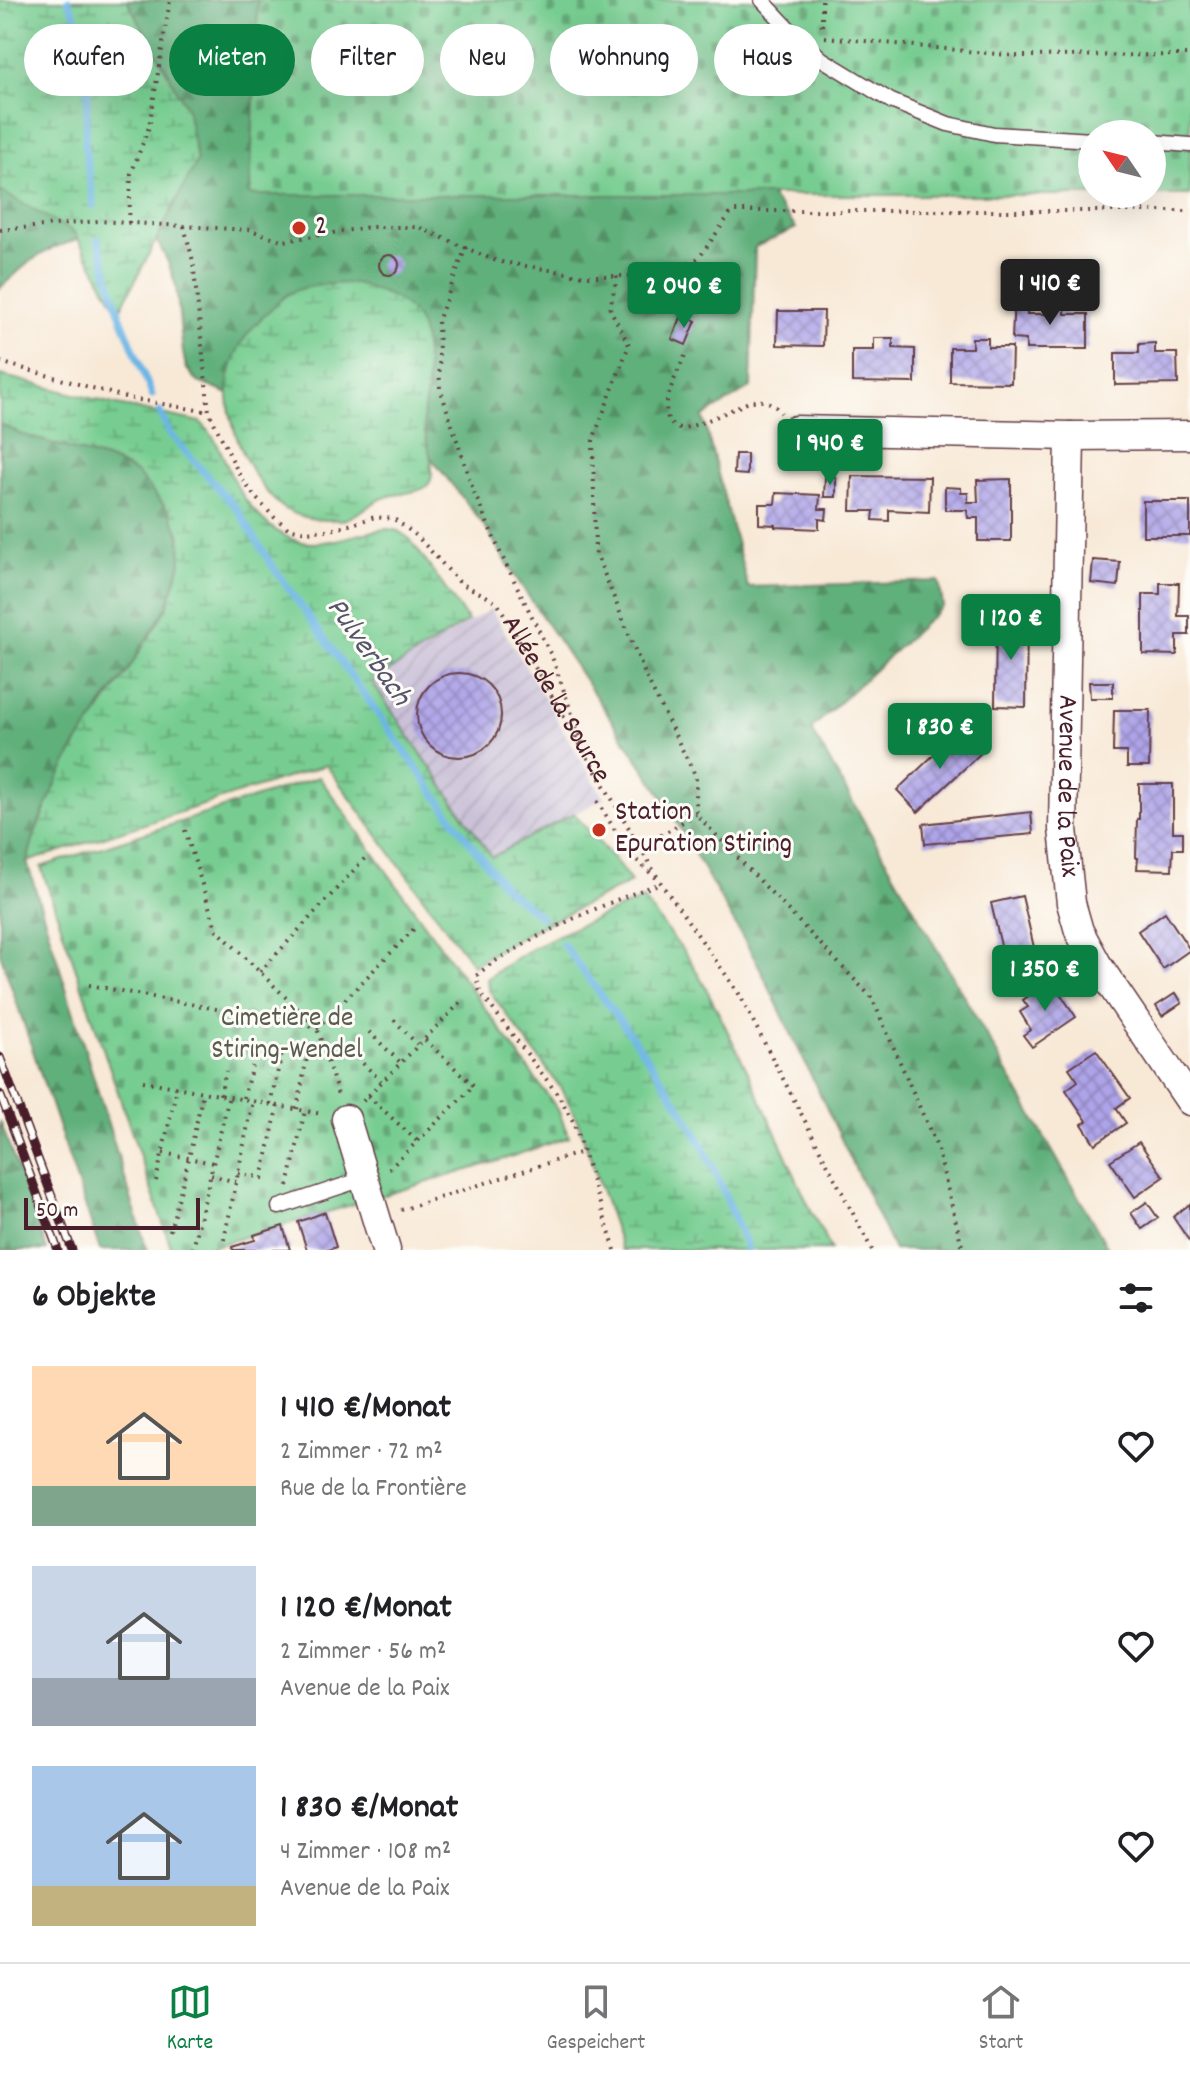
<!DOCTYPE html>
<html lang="de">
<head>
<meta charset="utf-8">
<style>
	:root { --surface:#fff; --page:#f2f2f2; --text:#202124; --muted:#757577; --line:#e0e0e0; --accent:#0b8043 }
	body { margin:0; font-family:Dekko,sans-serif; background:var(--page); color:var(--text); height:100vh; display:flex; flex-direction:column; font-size:30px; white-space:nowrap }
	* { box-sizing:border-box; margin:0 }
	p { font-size:26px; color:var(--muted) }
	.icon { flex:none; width:44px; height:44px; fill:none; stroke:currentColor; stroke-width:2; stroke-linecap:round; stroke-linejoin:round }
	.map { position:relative; height:1250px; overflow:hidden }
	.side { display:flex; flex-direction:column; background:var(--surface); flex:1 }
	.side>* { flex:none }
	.hud { position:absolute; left:24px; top:24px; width:1142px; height:72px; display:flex; gap:16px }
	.needle { width:52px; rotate:305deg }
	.buttons { position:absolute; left:1078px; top:120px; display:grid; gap:16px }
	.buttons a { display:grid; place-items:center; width:88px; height:88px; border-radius:50%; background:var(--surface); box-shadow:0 8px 32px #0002; font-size:40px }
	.scale { position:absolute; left:24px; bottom:20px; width:176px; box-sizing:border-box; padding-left:8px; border:4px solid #4a1f2b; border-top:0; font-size:22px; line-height:28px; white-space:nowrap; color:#4a1f2b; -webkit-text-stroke:6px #fdfcf7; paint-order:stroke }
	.price { position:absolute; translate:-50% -68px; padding:0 18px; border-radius:8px; background:var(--accent); color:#fff; font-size:26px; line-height:52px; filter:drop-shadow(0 2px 4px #0008) }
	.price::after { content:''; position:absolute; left:50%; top:48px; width:24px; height:18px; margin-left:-12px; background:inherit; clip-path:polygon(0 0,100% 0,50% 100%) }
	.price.current { background:#222; color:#fff }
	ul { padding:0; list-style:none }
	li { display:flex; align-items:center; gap:24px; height:200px; padding:0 32px }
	li span { display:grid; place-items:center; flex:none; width:224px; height:160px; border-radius:0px; color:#555 }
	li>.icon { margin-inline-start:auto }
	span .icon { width:96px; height:96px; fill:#fffc; stroke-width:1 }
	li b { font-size:34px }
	h2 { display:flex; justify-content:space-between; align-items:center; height:96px; padding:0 32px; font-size:34px }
	.pill { padding:0 28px; border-radius:36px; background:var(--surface); box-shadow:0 8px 32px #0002; font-size:28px; line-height:72px }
	.pill.current { background:var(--accent); color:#fff }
	.menu { display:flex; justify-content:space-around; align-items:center; height:112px; border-top:2px solid var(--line); background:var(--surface); font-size:22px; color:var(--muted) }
	.menu a { display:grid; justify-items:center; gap:4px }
	.menu .current { color:var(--accent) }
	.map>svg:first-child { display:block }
	.industrial { fill:url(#industrial-furrows) }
	.forest { fill:url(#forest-firs); stroke:#566853; stroke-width:2 }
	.wetland { fill:url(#wetland-marsh); stroke:#60765e; stroke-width:2 }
	.cemetery { fill:url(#cemetery-stones); stroke:#60765e; stroke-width:2; fill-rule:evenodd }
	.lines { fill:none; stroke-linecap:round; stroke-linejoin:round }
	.stream { stroke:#6db6e5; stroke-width:7 }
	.building { fill:url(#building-cross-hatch) }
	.lane-casing { stroke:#643d45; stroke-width:17 }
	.street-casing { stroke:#643d45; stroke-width:31 }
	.path { stroke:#643d45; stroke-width:4; stroke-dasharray:2 6; stroke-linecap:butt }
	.lane { stroke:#fff; stroke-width:14 }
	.street { stroke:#fff; stroke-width:28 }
	.rail-casing { stroke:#4a1f2b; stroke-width:9 }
	.rail { stroke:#fdfcf7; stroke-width:6; stroke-dasharray:18; stroke-linecap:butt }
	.poi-dot { fill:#c8321e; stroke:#fdfcf7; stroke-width:3 }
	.labels { text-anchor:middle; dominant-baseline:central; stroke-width:6; stroke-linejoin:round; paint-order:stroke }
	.poi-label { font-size:28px; fill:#4a1f2b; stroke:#fdfcf7; text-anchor:start }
	.street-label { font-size:28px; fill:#4a1f2b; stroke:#fdfcf7 }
	.park-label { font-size:28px; fill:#5a5c4f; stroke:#fdfcf7 }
	.water-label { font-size:30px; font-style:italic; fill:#56546c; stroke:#fdfcf7 }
</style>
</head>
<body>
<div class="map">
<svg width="1190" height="1250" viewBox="0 0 1190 1250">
	<defs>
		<pattern id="industrial-furrows" width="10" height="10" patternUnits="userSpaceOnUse" patternTransform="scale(2)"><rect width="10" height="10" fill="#c9bfd7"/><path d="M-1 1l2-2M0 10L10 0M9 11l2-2" fill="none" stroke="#aea4b9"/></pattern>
		<pattern id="forest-firs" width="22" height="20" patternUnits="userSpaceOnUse" patternTransform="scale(2)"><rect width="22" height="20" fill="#61b07b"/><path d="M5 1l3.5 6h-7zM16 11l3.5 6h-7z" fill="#528f65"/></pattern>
		<pattern id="wetland-marsh" width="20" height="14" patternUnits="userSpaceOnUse" patternTransform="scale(2)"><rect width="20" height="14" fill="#77cd91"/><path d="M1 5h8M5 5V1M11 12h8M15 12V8" fill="none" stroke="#64a677"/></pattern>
		<pattern id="cemetery-stones" width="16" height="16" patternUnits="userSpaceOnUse" patternTransform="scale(2)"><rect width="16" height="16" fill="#77cd91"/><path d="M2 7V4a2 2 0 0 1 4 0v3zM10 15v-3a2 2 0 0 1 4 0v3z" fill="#64a677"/></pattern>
		<pattern id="building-cross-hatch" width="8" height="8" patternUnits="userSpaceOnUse" patternTransform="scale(2)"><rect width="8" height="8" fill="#aea4e9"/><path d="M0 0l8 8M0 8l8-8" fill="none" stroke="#9085bd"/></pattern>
	</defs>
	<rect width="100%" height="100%" fill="#fdfcf7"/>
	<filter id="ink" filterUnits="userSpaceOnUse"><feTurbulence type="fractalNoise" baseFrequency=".0125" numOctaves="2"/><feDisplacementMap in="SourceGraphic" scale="16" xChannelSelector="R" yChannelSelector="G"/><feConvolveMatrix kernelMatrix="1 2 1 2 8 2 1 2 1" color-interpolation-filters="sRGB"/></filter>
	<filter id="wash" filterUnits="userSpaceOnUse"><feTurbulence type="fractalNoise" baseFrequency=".006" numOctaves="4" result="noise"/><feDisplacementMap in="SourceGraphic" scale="32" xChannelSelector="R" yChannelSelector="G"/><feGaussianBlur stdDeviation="1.8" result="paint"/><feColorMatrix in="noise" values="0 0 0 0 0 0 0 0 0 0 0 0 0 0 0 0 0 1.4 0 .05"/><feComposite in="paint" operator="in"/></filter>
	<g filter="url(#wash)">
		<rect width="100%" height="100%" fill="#f8e9d7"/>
		<!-- industrial -->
		<polygon class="industrial" points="491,609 604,798 492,857 372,681"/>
		<!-- forest -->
		<g class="forest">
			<polygon points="0,0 258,0 250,195 770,195 796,228 755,247 751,387 703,417 748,587 939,581 943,606 811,729 1109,1250 894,1250 759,966 659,791 513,573 486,528 424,449 236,397 198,382 186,368 183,352 176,286 168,262 157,241 130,233 95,233 51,249 29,262 0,288"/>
			<polygon points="0,424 21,434 113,461 137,473 169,511 180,535 181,563 167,607 126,674 102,705 44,810 35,833 27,862 147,1250 100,1250 0,953"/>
			<polygon points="0,1121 47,1250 0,1250"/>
		</g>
		<!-- wetland -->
		<g class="wetland">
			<polygon points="0,0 127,0 187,108 197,161 119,312 74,232 0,191"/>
			<path d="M354,283C377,291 408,298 419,323C426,337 428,373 427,389C426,401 422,413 424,425C425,441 433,457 432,473C432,479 429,485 424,488C414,494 395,493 383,498C370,504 359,514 346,519C342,521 333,519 328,520C315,520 299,517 287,510C252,489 221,416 229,376C236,346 248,330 270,310C275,305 282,298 288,294C307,284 333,284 354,283Z"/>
			<path d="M0,375L117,405L200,422C216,435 223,457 231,475C246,506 277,544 314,543C339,542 363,531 388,529L398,531L410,539L468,621L372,682L492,857L574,813C593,838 614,856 631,882L523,935L473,965L326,765L27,862L35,833L58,779L79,740L126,674L167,607L181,563L180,535L169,511L137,473L113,461L20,434L0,424Z"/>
			<path d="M643,899L690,960L708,992L750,1076L808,1204L831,1250H622L577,1119L563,1091L488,989L487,979C532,942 590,921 643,899Z"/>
		</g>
		<!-- cemetery -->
		<g class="cemetery">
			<path d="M258,0H1190V195H250ZM1092,134H1152V194H1092Z"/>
			<polygon points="319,777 558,1110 569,1137 498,1161 201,1250 172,1250 41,867"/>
		</g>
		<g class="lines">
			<!-- stream -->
			<g class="stream">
				<polyline points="68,0 90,49 85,148 94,206"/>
				<polyline points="98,239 119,312 152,395"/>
				<polyline points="160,412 169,433 237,509 271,564 468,840 506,889 541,917"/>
				<path d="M563,944C606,1003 652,1060 690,1123C714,1163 729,1207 748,1250"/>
			</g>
		</g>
		<g id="blocks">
			<!-- building -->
			<g class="building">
				<circle cx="389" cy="265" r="10"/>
				<polygon points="1051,296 1065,296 1065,314 1088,314 1088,349 1026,349 1026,340 1012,339 1014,297 1028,297 1027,314 1051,314"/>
				<polygon points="778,311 824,311 823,346 777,345"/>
				<polygon points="682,315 696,321 686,345 672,339"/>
				<polygon points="874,338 893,338 893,348 915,349 915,383 852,382 852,350 874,350"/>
				<polygon points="972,338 988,338 988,347 1012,347 1011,383 950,382 950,348 972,348"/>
				<polygon points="1155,343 1155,353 1177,353 1178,384 1115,385 1115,353 1139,353 1139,344"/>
				<polygon points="735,454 747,454 747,475 734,474"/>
				<polygon points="852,476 930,477 929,512 889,510 889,521 873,520 874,511 851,511"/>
				<polygon points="825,477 836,477 836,497 824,497"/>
				<polygon points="1011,479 1011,541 978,541 978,518 968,518 967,510 945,510 945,487 961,488 961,493 968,493 968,502 978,502 977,480"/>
				<polygon points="776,493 820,495 819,509 827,509 826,520 819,519 819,529 775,527 775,525 759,524 759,504 775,504"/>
				<rect x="1143" y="501" width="47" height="35"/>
				<polygon points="1093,560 1120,562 1118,586 1091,583"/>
				<polygon points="1160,583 1179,583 1178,616 1189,616 1189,635 1177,635 1177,655 1143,654 1143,594 1160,594"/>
				<polygon points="996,618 1027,618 1026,707 995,706"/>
				<circle cx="459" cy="715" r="42"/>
				<polygon points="1089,682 1113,682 1113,698 1090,698"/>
				<polygon points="1114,710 1150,710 1149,767 1127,767 1127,752 1113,752"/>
				<polygon points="961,729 982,752 918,812 897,790"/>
				<polygon points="1139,784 1173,784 1173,832 1183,832 1183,849 1173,849 1172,870 1137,869 1138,858 1136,858 1137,819 1139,819"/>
				<polygon points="1031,812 1033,834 925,844 923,824"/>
				<polygon points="1022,896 1036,956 1005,963 991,903"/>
				<polygon points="1165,912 1190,950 1163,969 1138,931"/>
				<polygon points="1051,980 1076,1017 1032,1047 1023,1035 1031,1030 1020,1012 1028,1007 1023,1000"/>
				<polygon points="1176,993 1182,1003 1162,1016 1156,1006"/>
				<polygon points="1096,1050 1130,1098 1116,1108 1126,1123 1095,1144 1082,1124 1087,1121 1066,1090 1078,1081 1069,1068"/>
				<polygon points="1139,1142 1164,1177 1135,1197 1110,1161"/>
				<polygon points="1147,1202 1158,1218 1142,1229 1131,1213"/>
				<polygon points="1190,1204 1190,1242 1173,1217"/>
				<polygon points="325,1212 336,1247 328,1250 307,1250 298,1222"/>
				<polygon points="283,1226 290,1250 233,1250 232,1247 255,1240 254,1235"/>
			</g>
		</g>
	</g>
	<g filter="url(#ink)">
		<use href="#blocks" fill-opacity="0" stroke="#643d45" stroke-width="2"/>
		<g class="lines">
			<!-- lane casing -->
			<g class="lane-casing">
				<g id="lane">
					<polyline points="762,0 791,31 822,59 891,101 948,124 994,134 1092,140"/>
					<polyline points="1152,142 1190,145"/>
					<polyline points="279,1207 363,1179"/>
				</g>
			</g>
			<!-- street casing -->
			<g class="street-casing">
				<g id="street">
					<polyline points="796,430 1070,436 1190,435"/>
					<path id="s2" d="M1070,436L1063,829L1071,903L1079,931L1097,964L1190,1101"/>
					<polyline points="346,1119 386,1250"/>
				</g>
			</g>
			<!-- path -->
			<g class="path">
				<polyline points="822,0 822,32"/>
				<polyline points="825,37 1017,56 1190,55"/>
				<polyline points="129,223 131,174 149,127 170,0"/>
				<path id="s1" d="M184,226L193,261L209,412L240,476L255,497L274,517L288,528L306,532L336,529L375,517L394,519L417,536L460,583L486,596L498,604L661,883L738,992L872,1250"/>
				<polyline points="0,230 98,221 250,230 284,241 369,227 418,227 496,261 585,276 665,276 699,258 732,211 1190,211"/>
				<polyline points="466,247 438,321 440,388 473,490 500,552 552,657 584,748"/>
				<polyline points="617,276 610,309 629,345 593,440 595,551 647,679 696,777 696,814 872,998 937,1147 963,1250"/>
				<path d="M685,356C679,369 672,383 668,397C665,408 665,426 680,428C693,429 737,407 751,401C765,400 772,401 781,413"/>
				<polyline points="0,362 128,398 209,412"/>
				<polyline points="597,801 629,853 657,879"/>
				<polyline points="185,830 216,929 317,1028 339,1098"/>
				<polyline points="640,848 696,814"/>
				<polyline points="260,972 366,857"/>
				<polyline points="89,985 317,1028 415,928"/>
				<polyline points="394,1020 417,1044"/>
				<polyline points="369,1032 401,1063"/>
				<polyline points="340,1041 381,1081"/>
				<polyline points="143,1081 322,1114"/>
				<polyline points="220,1095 226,1071"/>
				<polyline points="368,1096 417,1141"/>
				<polyline points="243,1098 252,1066"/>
				<polyline points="363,1101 463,1000"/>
				<polyline points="270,1104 282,1053"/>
				<polyline points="297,1109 308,1052"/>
				<polyline points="163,1153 213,1163"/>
				<polyline points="389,1169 474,1086 424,1039"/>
				<polyline points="238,1173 262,1178 278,1105"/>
				<polyline points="211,1175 236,1182"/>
				<polyline points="156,1181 177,1087"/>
				<polyline points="288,1186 305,1110"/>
				<polyline points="401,1210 582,1152"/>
				<polyline points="170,1231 189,1158 203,1092"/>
				<polyline points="224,1240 253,1101"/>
				<polyline points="193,1249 229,1096"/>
				<path d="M615,1250L573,1121L559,1096L480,992L476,976C489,964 503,956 518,948C563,921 612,901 661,883"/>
			</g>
			<!-- lane -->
			<use href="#lane" class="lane"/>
			<!-- street -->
			<use href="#street" class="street"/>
			<!-- rail casing -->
			<g class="rail-casing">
				<g id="rail">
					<polyline points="0,1057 72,1250"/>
					<polyline points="0,1094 58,1250"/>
				</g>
			</g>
			<!-- rail -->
			<use href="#rail" class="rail"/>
		</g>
	</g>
	<!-- markers -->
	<g class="poi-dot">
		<circle cx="299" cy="228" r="8"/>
		<circle cx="599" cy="830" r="8"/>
	</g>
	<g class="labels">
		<!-- poi labels -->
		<g class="poi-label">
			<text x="315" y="228">2</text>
			<text x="615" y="814">Station<tspan x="615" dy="32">Epuration Stiring</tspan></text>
		</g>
		<!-- street labels -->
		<g class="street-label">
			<text stroke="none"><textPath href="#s1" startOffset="686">Allée de la Source</textPath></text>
			<text stroke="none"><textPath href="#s2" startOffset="350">Avenue de la Paix</textPath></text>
		</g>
		<!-- park labels -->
		<g class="park-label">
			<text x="287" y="1020">Cimetière de<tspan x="287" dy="32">Stiring-Wendel</tspan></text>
		</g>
		<!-- water labels -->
		<g class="water-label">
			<text transform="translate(367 653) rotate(55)">Pulverbach</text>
		</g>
	</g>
</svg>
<div class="buttons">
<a><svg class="needle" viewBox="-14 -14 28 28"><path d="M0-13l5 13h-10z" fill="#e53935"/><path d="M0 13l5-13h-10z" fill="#757577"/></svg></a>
</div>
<div class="scale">50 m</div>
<b class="price current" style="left:1050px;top:327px">1 410 €</b>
<b class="price" style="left:684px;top:330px">2 040 €</b>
<b class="price" style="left:830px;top:487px">1 940 €</b>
<b class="price" style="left:1011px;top:662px">1 120 €</b>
<b class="price" style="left:940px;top:771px">1 830 €</b>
<b class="price" style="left:1045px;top:1013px">1 350 €</b>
<div class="hud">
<a class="pill">Kaufen</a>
<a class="pill current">Mieten</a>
<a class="pill">Filter</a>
<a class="pill">Neu</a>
<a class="pill">Wohnung</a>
<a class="pill">Haus</a>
</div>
</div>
<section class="side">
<h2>6 Objekte<svg class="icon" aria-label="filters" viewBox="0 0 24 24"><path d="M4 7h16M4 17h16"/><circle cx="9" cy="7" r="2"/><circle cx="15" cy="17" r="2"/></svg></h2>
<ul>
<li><span style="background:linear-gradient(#ffd9b3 75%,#7fa58c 0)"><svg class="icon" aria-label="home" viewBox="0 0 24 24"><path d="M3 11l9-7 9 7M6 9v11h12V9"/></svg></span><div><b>1 410 €/Monat</b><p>2 Zimmer · 72 m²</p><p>Rue de la Frontière</p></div><svg class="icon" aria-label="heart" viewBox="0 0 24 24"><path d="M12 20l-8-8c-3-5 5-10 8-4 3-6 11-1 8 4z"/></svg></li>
<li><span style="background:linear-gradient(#c9d6e8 70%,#9aa5b1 0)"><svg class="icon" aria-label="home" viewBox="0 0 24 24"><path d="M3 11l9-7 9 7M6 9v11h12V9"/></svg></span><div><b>1 120 €/Monat</b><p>2 Zimmer · 56 m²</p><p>Avenue de la Paix</p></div><svg class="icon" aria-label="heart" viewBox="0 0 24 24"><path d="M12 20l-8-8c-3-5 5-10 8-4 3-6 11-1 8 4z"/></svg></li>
<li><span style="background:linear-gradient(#a9c7e8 75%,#c2b280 0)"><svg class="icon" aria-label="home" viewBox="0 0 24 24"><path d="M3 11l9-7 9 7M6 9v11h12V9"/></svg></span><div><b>1 830 €/Monat</b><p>4 Zimmer · 108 m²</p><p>Avenue de la Paix</p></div><svg class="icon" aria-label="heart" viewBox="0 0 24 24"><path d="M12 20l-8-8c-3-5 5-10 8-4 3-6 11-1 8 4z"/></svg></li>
</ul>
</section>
<nav class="menu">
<a class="current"><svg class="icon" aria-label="map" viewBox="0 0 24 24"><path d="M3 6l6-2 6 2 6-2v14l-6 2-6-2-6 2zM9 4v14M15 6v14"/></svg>Karte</a>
<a><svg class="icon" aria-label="saved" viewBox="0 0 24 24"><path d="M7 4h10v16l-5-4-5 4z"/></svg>Gespeichert</a>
<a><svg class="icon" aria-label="home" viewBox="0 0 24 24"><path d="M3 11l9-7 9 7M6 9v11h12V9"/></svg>Start</a>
</nav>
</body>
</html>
